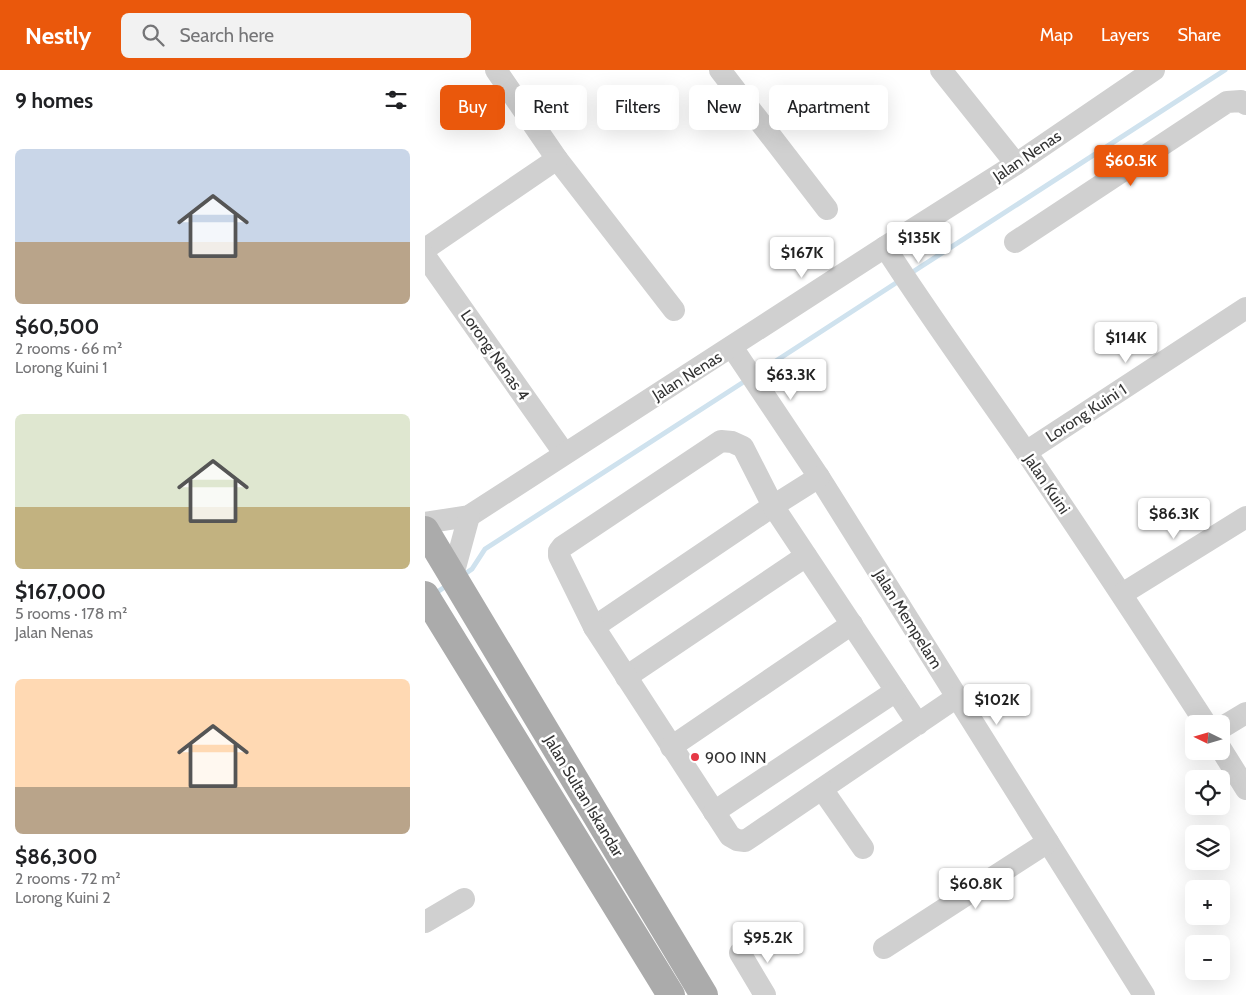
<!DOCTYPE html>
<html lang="en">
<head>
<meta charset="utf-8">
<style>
	:root { --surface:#fff; --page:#f2f2f2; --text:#202124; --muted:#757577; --accent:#ea580c }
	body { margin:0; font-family:Cabin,sans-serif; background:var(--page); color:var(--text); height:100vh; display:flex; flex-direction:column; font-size:19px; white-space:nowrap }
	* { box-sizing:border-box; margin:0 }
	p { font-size:16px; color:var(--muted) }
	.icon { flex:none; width:28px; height:28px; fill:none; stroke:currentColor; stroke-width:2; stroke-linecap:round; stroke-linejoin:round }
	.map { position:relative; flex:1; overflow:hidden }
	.drawer { display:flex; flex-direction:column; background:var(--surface); width:425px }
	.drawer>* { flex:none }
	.hud { position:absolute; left:15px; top:15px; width:475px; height:45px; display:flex; gap:10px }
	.needle { width:32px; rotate:275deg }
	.tools { position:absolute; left:760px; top:645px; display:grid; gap:10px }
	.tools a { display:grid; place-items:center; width:45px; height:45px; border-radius:8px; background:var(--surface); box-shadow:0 5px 20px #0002; font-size:25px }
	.price { position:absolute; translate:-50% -42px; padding:0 11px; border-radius:5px; background:#fff; color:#222; font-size:16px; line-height:32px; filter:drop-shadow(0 1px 2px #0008) }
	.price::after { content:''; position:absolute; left:50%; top:30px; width:15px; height:11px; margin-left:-8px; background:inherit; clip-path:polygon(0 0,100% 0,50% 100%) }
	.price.active { background:var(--accent); color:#fff }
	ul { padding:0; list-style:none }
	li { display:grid; align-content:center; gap:10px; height:265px; padding:0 15px }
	li span { display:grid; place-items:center; height:155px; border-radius:8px; color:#555 }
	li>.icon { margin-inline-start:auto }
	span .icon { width:90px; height:90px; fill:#fffc; stroke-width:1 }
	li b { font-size:21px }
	h2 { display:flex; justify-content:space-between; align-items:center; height:60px; padding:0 15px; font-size:21px }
	.chip { padding:0 18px; border-radius:8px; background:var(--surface); box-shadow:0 5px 20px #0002; font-size:18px; line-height:45px }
	.chip.active { background:var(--accent); color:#fff }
	header { display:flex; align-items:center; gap:30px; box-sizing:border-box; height:70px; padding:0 25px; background:var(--accent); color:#fff }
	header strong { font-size:24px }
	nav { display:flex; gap:28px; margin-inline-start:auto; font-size:18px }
	.search { width:350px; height:45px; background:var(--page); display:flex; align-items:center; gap:12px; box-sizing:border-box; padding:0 18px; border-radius:8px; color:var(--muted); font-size:19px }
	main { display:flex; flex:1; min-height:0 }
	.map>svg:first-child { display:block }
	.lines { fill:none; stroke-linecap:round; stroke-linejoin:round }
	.stream { stroke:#cfe2ee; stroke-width:5 }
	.minor { stroke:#d0d0d0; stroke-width:22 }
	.major { stroke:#ababab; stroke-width:28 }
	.poi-dot { fill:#e63946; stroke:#fff; stroke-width:2 }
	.labels { text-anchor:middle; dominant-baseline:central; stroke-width:5; stroke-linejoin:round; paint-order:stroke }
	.street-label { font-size:16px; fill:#333; stroke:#fff }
	.poi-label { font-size:16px; fill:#333; stroke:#fff; text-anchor:start }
</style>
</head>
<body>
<header>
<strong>Nestly</strong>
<div class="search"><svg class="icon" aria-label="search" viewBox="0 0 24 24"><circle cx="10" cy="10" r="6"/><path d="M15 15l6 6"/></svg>Search here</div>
<nav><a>Map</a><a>Layers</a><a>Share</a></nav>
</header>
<main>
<section class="drawer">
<h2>9 homes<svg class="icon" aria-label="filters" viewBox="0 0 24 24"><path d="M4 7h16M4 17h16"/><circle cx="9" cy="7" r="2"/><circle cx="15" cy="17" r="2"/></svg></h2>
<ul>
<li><span style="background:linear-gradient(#c9d6e8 60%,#b9a48a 0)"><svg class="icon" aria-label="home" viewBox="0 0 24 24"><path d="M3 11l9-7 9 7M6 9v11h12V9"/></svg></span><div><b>$60,500</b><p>2 rooms · 66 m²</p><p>Lorong Kuini 1</p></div></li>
<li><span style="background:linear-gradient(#dfe7d0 60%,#c2b280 0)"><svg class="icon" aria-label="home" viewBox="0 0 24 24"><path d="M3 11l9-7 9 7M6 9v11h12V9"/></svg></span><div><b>$167,000</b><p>5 rooms · 178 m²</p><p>Jalan Nenas</p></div></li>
<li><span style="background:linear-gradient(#ffd9b3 70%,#b9a48a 0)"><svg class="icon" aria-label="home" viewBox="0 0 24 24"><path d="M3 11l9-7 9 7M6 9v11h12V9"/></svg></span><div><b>$86,300</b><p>2 rooms · 72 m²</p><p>Lorong Kuini 2</p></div></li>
</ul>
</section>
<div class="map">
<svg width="821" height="925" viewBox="0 0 821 925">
	<rect width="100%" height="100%" fill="#fff"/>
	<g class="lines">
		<!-- stream -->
		<g class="stream">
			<polyline points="483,205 800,0"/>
			<polyline points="340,298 474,211"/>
			<polyline points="37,506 47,499 60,479 317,313"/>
			<polyline points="8,525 24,514"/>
		</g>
		<!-- minor -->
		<g class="minor">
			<polyline points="71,0 132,89 249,240"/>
			<polyline points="295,0 402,139"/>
			<polyline points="516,0 591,94"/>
			<polyline points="590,172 802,32 816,31 821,34"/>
			<path d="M460,177C505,247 554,314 601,382C662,472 722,563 781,654"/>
			<polyline points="0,179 132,89"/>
			<polyline points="0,186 139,383"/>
			<polyline points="307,277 394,407 719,925"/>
			<polyline points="601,382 821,238"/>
			<polyline points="0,453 44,446 460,177 591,94 729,0"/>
			<polyline points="28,505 44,446"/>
			<polyline points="697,524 821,447"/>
			<polyline points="169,557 348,436 394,407"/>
			<polyline points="201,607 381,486"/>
			<polyline points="493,654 348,436 318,377 307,372 296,371 137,477 134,481 134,486 169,557 305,766 312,770 320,771 532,627"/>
			<polyline points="796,658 821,643"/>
			<polyline points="246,677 427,554"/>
			<polyline points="796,679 821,719"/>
			<polyline points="397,719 438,778"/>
			<polyline points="289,742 471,621"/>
			<polyline points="0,852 39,829"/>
			<polyline points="459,878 623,772"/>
			<polyline points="315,883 340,925"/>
		</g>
		<!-- major -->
		<g class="major">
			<polyline points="0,460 279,925"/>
			<polyline points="0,525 246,925"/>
		</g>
	</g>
	<!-- markers -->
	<circle class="poi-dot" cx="270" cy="687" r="5"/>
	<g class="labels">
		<!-- street labels -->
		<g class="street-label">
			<text transform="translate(602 86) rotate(-34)">Jalan Nenas</text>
			<text transform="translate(70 285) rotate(55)">Lorong Nenas 4</text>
			<text transform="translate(262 306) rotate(-32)">Jalan Nenas</text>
			<text transform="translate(661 343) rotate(-33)">Lorong Kuini 1</text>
			<text transform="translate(622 414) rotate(56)">Jalan Kuini</text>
			<text transform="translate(483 549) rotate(58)">Jalan Mempelam</text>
			<text transform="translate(159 726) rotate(59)">Jalan Sultan Iskandar</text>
		</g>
		<!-- poi labels -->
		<g class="poi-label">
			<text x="280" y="687">900 INN</text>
		</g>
	</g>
</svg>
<div class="tools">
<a><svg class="needle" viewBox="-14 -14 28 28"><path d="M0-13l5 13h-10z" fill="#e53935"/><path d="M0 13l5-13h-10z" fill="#757577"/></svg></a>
<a><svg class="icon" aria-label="locate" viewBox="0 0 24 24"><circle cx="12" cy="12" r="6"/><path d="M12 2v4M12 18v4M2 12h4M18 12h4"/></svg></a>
<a><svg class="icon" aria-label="layers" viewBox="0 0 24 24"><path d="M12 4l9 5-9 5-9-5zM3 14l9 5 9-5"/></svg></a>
<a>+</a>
<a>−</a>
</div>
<b class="price active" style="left:706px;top:117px">$60.5K</b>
<b class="price" style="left:494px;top:194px">$135K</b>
<b class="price" style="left:377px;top:209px">$167K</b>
<b class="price" style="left:701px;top:294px">$114K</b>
<b class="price" style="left:366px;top:331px">$63.3K</b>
<b class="price" style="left:749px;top:470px">$86.3K</b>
<b class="price" style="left:572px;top:656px">$102K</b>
<b class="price" style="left:551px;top:840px">$60.8K</b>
<b class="price" style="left:343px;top:894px">$95.2K</b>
<div class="hud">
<a class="chip active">Buy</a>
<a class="chip">Rent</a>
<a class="chip">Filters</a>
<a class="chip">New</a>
<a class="chip">Apartment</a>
</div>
</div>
</main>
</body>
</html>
